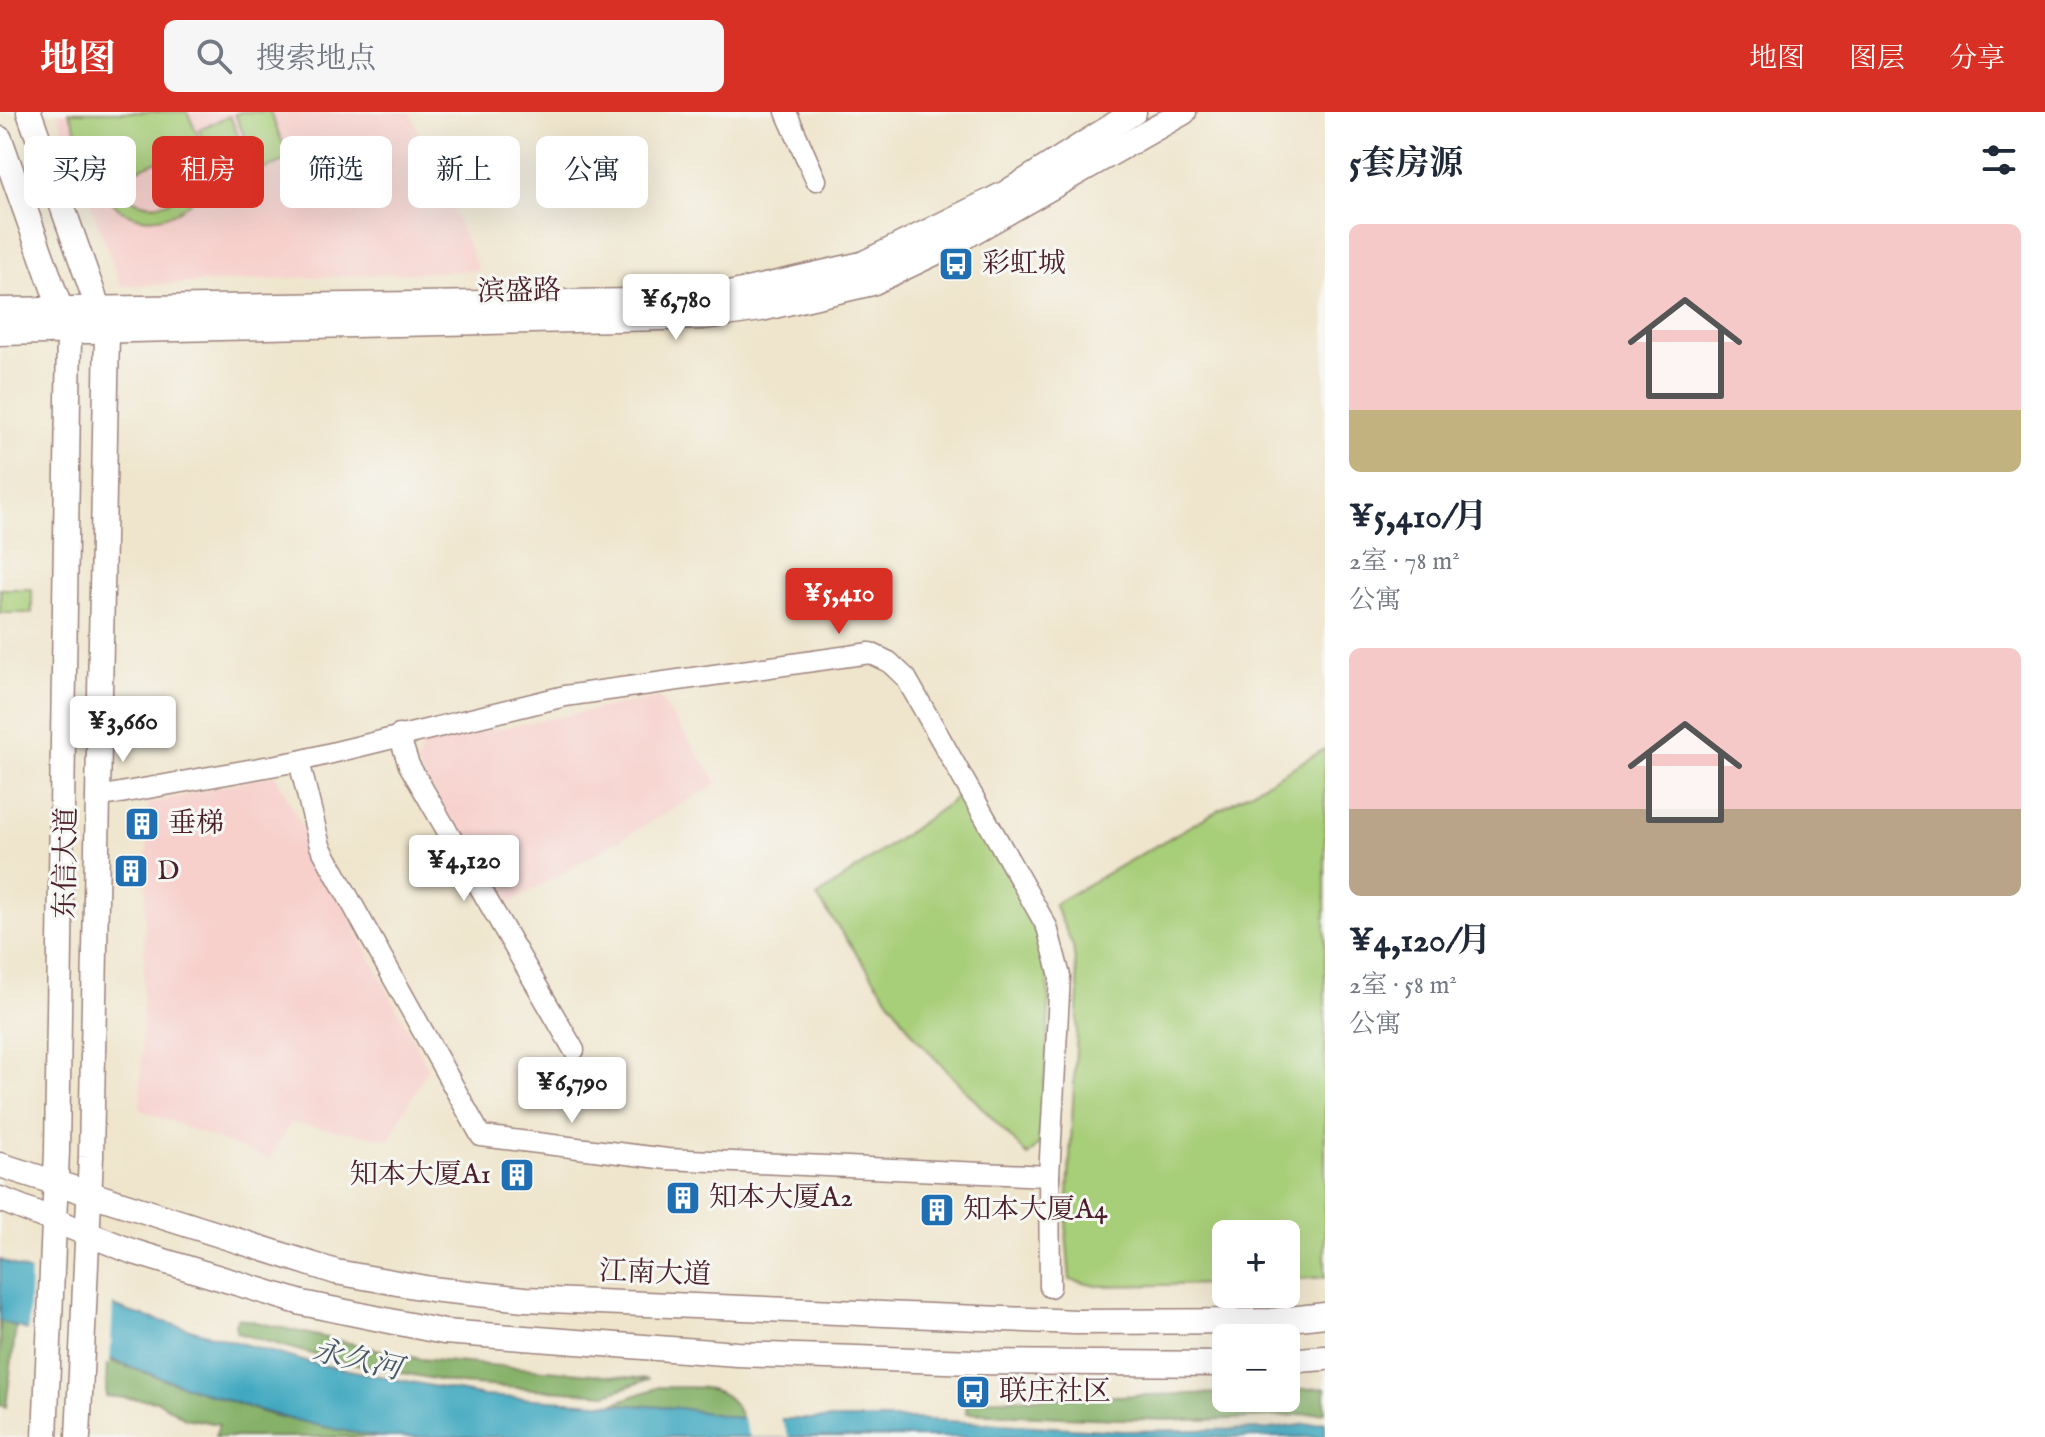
<!DOCTYPE html>
<html lang="zh">
<head>
<meta charset="utf-8">
<style>
	:root { --surface:#fff; --page:#f6f6f7; --text:#1f2937; --muted:#747a83; --accent:#d93025 }
	body { margin:0; font-family:"IM FELL English","Noto Serif SC",serif; background:var(--page); color:var(--text); height:100vh; display:flex; flex-direction:column; font-size:30px; white-space:nowrap }
	* { box-sizing:border-box; margin:0 }
	p { font-size:26px; color:var(--muted) }
	.icon { flex:none; width:44px; height:44px; fill:none; stroke:currentColor; stroke-width:2; stroke-linecap:round; stroke-linejoin:round }
	.map { position:relative; flex:1; overflow:hidden }
	.panel { display:flex; flex-direction:column; background:var(--surface); width:720px }
	.panel>* { flex:none }
	.banner { position:absolute; left:24px; top:24px; width:760px; height:72px; display:flex; gap:16px }
	.tools { position:absolute; left:1212px; top:1108px; display:grid; gap:16px }
	.tools a { display:grid; place-items:center; width:88px; height:88px; border-radius:12px; background:var(--surface); box-shadow:0 8px 32px #0002; font-size:40px }
	.price { position:absolute; translate:-50% -68px; padding:0 18px; border-radius:8px; background:#fff; color:#222; font-size:26px; line-height:52px; filter:drop-shadow(0 2px 4px #0008) }
	.price::after { content:''; position:absolute; left:50%; top:48px; width:24px; height:18px; margin-left:-12px; background:inherit; clip-path:polygon(0 0,100% 0,50% 100%) }
	.price.current { background:var(--accent); color:#fff }
	ul { padding:0; list-style:none }
	li { display:grid; align-content:center; gap:16px; height:424px; padding:0 24px }
	li span { display:grid; place-items:center; height:248px; border-radius:12px; color:#555 }
	li>.icon { margin-inline-start:auto }
	span .icon { width:144px; height:144px; fill:#fffc; stroke-width:1 }
	li b { font-size:34px }
	h2 { display:flex; justify-content:space-between; align-items:center; height:96px; padding:0 24px; font-size:34px }
	.pill { padding:0 28px; border-radius:12px; background:var(--surface); box-shadow:0 8px 32px #0002; font-size:28px; line-height:72px }
	.pill.current { background:var(--accent); color:#fff }
	header { display:flex; align-items:center; gap:48px; box-sizing:border-box; height:112px; padding:0 40px; background:var(--accent); color:#fff }
	header strong { font-size:38px }
	nav { display:flex; gap:44px; margin-inline-start:auto; font-size:28px }
	.search { width:560px; height:72px; background:var(--page); display:flex; align-items:center; gap:20px; box-sizing:border-box; padding:0 28px; border-radius:12px; color:var(--muted); font-size:30px }
	main { display:flex; flex:1; min-height:0 }
	.map>svg:first-child { display:block }
	.built { fill:#f7d0cc }
	.green { fill:#a7ce78; stroke:#787652; stroke-width:2; fill-rule:evenodd }
	.forest { fill:#85b168; stroke:#68684a; stroke-width:2 }
	.water { fill:#40a8c0; stroke:#456476; stroke-width:2 }
	.pier { fill:#efe5cc }
	.lines { fill:none; stroke-linecap:round; stroke-linejoin:round }
	.minor-casing { stroke:#9c827c; stroke-width:23 }
	.major-casing { stroke:#9c827c; stroke-width:27 }
	.minor { stroke:#fff; stroke-width:20 }
	.major { stroke:#fff; stroke-width:24 }
	.labels { text-anchor:middle; dominant-baseline:central; stroke-width:6; stroke-linejoin:round; paint-order:stroke }
	.poi-label { font-size:28px; fill:#4a1f2b; stroke:#f6f6f2; text-anchor:start }
	.street-label { font-size:28px; fill:#4a1f2b; stroke:#f6f6f2 }
	.water-label { font-size:30px; font-style:italic; fill:#465667; stroke:#f6f6f2 }
</style>
</head>
<body>
<header>
<strong>地图</strong>
<div class="search"><svg class="icon" aria-label="search" viewBox="0 0 24 24"><circle cx="10" cy="10" r="6"/><path d="M15 15l6 6"/></svg>搜索地点</div>
<nav><a>地图</a><a>图层</a><a>分享</a></nav>
</header>
<main>
<div class="map">
<svg width="1325" height="1325" viewBox="0 0 1325 1325">
	<rect width="100%" height="100%" fill="#f6f6f2"/>
	<filter id="ink" filterUnits="userSpaceOnUse"><feTurbulence type="fractalNoise" baseFrequency=".0125" numOctaves="2"/><feDisplacementMap in="SourceGraphic" scale="16" xChannelSelector="R" yChannelSelector="G"/><feConvolveMatrix kernelMatrix="1 2 1 2 8 2 1 2 1" color-interpolation-filters="sRGB"/></filter>
	<filter id="wash" filterUnits="userSpaceOnUse"><feTurbulence type="fractalNoise" baseFrequency=".006" numOctaves="4" result="noise"/><feDisplacementMap in="SourceGraphic" scale="32" xChannelSelector="R" yChannelSelector="G"/><feGaussianBlur stdDeviation="1.8" result="paint"/><feColorMatrix in="noise" values="0 0 0 0 0 0 0 0 0 0 0 0 0 0 0 0 0 1.4 0 .05"/><feComposite in="paint" operator="in"/></filter>
	<g filter="url(#wash)">
		<rect width="100%" height="100%" fill="#efe5cc"/>
		<!-- built -->
		<g class="built">
			<polygon points="57,0 410,0 479,158 121,174"/>
			<polygon points="659,585 718,671 505,794 417,654 422,632"/>
			<polygon points="275,662 428,956 389,1027 291,1011 269,1047 140,998 148,692"/>
		</g>
		<!-- green -->
		<g class="green">
			<path d="M69,0H187C194,16 205,34 205,52C206,98 150,123 116,94C92,73 82,28 69,0ZM188,35C211,84 142,118 114,68Z"/>
			<polygon points="241,0 270,0 289,47 259,59 235,2"/>
			<polygon points="230,4 253,61 222,74 199,17"/>
			<rect x="0" y="477" width="32" height="24"/>
			<polygon points="1325,637 1325,1165 1286,1168 1286,1122 1226,1122 1226,1172 1097,1174 1070,1168 1066,1119 1079,882 1073,834 1054,792"/>
			<path d="M959,684C985,729 1025,781 1041,829C1058,876 1042,979 1039,1032L1028,1044L916,926L817,785Z"/>
		</g>
		<!-- forest -->
		<g class="forest">
			<polygon points="238,1206 420,1247 649,1267 607,1282 459,1272 326,1246 237,1221 235,1212"/>
			<polygon points="0,1209 16,1214 6,1295 0,1293"/>
			<polygon points="107,1248 271,1303 382,1325 215,1325 219,1312 185,1306 158,1289 106,1284"/>
			<path d="M659,1275C696,1277 727,1267 742,1307L679,1296L611,1292Z"/>
			<path d="M1325,1276V1300C1206,1314 1085,1306 966,1301L967,1288L1226,1281V1286H1286V1278Z"/>
		</g>
		<!-- water -->
		<path class="water" d="M0,1148L129,1200L307,1250L484,1284L679,1296L743,1307H912L1123,1319L1269,1317L1325,1310V1325H382C248,1307 128,1249 0,1209Z"/>
		<!-- pier -->
		<g class="pier">
			<polygon points="30,1156 113,1188 110,1253 28,1222"/>
			<polygon points="741,1302 779,1303 789,1325 750,1325"/>
		</g>
	</g>
	<g filter="url(#ink)">
		<g class="lines">
			<!-- minor casing -->
			<g class="minor-casing">
				<g id="minor">
					<polyline points="786,0 816,68"/>
					<polyline points="399,623 409,653 574,938"/>
					<polyline points="299,649 320,734 481,1024 667,1047 1049,1064"/>
					<polyline points="98,685 299,649 565,584 870,541 889,550 906,566 1047,815 1060,864 1049,1064 1050,1175"/>
				</g>
			</g>
			<!-- major casing -->
			<g class="major-casing">
				<g id="major">
					<polyline points="29,0 107,221 91,1045 78,1325"/>
					<polyline points="0,27 69,221 57,1039 45,1325"/>
					<polyline points="0,198 703,188 862,152 1006,81 1134,0"/>
					<polyline points="0,221 704,205 761,197 872,171 941,138 1184,0"/>
					<polyline points="0,1053 336,1160 431,1177 525,1187 1076,1210 1272,1209 1325,1203"/>
					<polyline points="0,1087 131,1139 302,1191 444,1220 737,1242 974,1250 1226,1252"/>
					<polyline points="1286,1249 1325,1246"/>
				</g>
			</g>
			<!-- minor -->
			<use href="#minor" class="minor"/>
			<!-- major -->
			<use href="#major" class="major"/>
		</g>
	</g>
	<!-- icons -->
	<defs>
		<g id="bus-square" transform="scale(1.8)"><rect x="-9" y="-9" width="18" height="18" rx="4" fill="#1f6fb2" stroke="#f6f6f2"/><path d="M-5-6H5V4H4V6H2V4H-2V6H-4V4H-5ZM-3.5-4V0h7V-4ZM-3.5 1.2v1.5H-2V1.2ZM2 1.2v1.5H3.5V1.2Z" fill="#fff"/></g>
		<g id="building-square" transform="scale(1.8)"><rect x="-9" y="-9" width="18" height="18" rx="4" fill="#1f6fb2" stroke="#f6f6f2"/><path d="M-4-6H4V6H1V3H-1V6H-4ZM-2.5-4.3h1.7v1.8h-1.7ZM.8-4.3h1.7v1.8H.8ZM-2.5-1h1.7V.8h-1.7ZM.8-1h1.7V.8H.8Z" fill="#fff"/></g>
	</defs>
	<g fill-rule="evenodd">
		<use href="#bus-square" x="956" y="152"/>
		<use href="#building-square" x="142" y="712"/>
		<use href="#building-square" x="131" y="759"/>
		<use href="#building-square" x="517" y="1063"/>
		<use href="#building-square" x="683" y="1086"/>
		<use href="#building-square" x="937" y="1098"/>
		<use href="#bus-square" x="973" y="1280"/>
	</g>
	<g class="labels">
		<!-- poi labels -->
		<g class="poi-label">
			<text x="982" y="152">彩虹城</text>
			<text x="168" y="712">垂梯</text>
			<text x="157" y="759">D</text>
			<text x="491" y="1063" text-anchor="end">知本大厦A1</text>
			<text x="709" y="1086">知本大厦A2</text>
			<text x="963" y="1098">知本大厦A4</text>
			<text x="999" y="1280">联庄社区</text>
		</g>
		<!-- street labels -->
		<g class="street-label">
			<text transform="translate(519 180) rotate(-1)">滨盛路</text>
			<text transform="translate(67 751) rotate(-89)">东信大道</text>
			<text transform="translate(655 1162) rotate(2)">江南大道</text>
		</g>
		<!-- water labels -->
		<g class="water-label">
			<text transform="translate(357 1249) rotate(13)">永久河</text>
		</g>
	</g>
</svg>
<div class="tools">
<a>+</a>
<a>−</a>
</div>
<b class="price" style="left:676px;top:230px">¥6,780</b>
<b class="price current" style="left:839px;top:524px">¥5,410</b>
<b class="price" style="left:123px;top:652px">¥3,660</b>
<b class="price" style="left:464px;top:791px">¥4,120</b>
<b class="price" style="left:572px;top:1013px">¥6,790</b>
<div class="banner">
<a class="pill">买房</a>
<a class="pill current">租房</a>
<a class="pill">筛选</a>
<a class="pill">新上</a>
<a class="pill">公寓</a>
</div>
</div>
<section class="panel">
<h2>5套房源<svg class="icon" aria-label="filters" viewBox="0 0 24 24"><path d="M4 7h16M4 17h16"/><circle cx="9" cy="7" r="2"/><circle cx="15" cy="17" r="2"/></svg></h2>
<ul>
<li><span style="background:linear-gradient(#f6c9c9 75%,#c2b280 0)"><svg class="icon" aria-label="home" viewBox="0 0 24 24"><path d="M3 11l9-7 9 7M6 9v11h12V9"/></svg></span><div><b>¥5,410/月</b><p>2室 · 78 m²</p><p>公寓</p></div></li>
<li><span style="background:linear-gradient(#f6c9c9 65%,#b9a48a 0)"><svg class="icon" aria-label="home" viewBox="0 0 24 24"><path d="M3 11l9-7 9 7M6 9v11h12V9"/></svg></span><div><b>¥4,120/月</b><p>2室 · 58 m²</p><p>公寓</p></div></li>
</ul>
</section>
</main>
</body>
</html>
